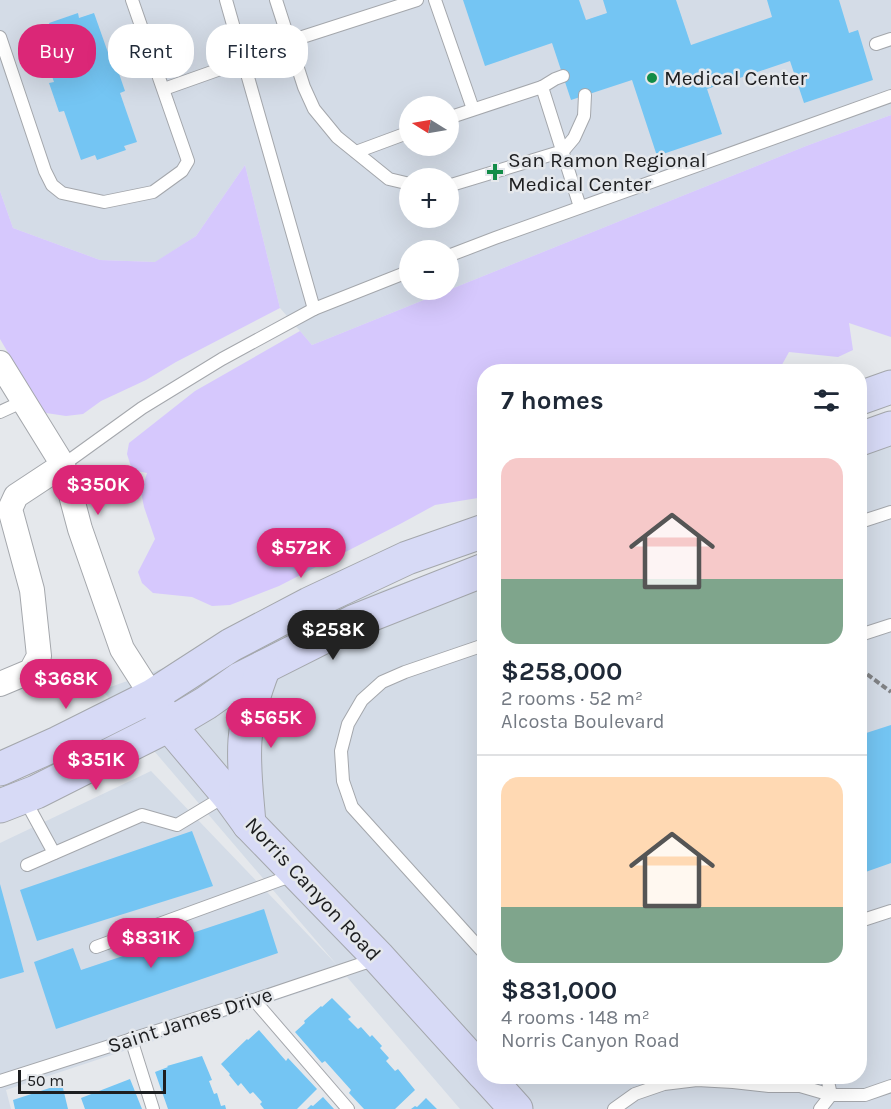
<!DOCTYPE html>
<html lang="en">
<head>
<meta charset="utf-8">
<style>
	:root { --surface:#fff; --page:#f6f6f7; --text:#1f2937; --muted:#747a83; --line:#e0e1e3; --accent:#db2777 }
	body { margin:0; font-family:Karla,sans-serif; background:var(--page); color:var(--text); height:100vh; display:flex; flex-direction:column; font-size:22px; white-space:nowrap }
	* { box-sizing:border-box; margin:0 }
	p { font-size:20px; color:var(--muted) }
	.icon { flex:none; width:33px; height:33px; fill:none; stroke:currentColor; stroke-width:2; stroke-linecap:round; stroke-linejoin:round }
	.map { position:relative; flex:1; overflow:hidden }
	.details { position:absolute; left:477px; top:364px; width:390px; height:720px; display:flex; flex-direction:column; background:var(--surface); border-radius:24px; box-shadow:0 6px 24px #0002 }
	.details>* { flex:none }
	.guide { position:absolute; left:18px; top:24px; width:369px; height:54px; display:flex; gap:12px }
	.needle { width:39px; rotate:281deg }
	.tools { position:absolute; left:399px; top:96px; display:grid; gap:12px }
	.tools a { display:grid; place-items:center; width:60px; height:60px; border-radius:50%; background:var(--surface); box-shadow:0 6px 24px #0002; font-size:30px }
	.scale { position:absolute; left:18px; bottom:15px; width:148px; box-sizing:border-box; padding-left:6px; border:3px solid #1d1e20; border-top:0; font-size:16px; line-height:21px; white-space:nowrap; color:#1d1e20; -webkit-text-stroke:4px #e5e8ec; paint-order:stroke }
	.price { position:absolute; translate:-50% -51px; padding:0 14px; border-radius:21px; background:var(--accent); color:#fff; font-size:20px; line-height:39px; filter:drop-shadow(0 2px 3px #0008) }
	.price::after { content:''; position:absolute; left:50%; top:36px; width:18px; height:14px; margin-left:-9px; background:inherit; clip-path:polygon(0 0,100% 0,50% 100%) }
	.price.active { background:#222; color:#fff }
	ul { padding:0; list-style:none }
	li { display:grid; align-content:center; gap:12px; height:318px; padding:0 24px }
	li+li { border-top:2px solid var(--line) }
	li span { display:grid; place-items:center; height:186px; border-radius:18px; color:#555 }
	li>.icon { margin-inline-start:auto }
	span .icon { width:108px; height:108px; fill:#fffc; stroke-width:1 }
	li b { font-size:26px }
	h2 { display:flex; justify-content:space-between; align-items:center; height:72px; padding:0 24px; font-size:26px }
	.chip { padding:0 21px; border-radius:24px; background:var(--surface); box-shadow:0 6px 24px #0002; font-size:21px; line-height:54px }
	.chip.active { background:var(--accent); color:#fff }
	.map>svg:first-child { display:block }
	.built { fill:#d4dce7; fill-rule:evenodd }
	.green { fill:#d6c8fd }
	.building { fill:#74c5f3 }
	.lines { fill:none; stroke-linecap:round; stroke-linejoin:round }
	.service-casing { stroke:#a4a7ac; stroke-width:14 }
	.minor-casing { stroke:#a4a7ac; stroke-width:26 }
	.secondary-casing { stroke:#a4a7ac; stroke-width:35 }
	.path { stroke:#808285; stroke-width:4; stroke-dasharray:6 3; stroke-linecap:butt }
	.service { stroke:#fff; stroke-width:12 }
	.minor { stroke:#fff; stroke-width:24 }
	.secondary { stroke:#d7daf6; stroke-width:33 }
	.poi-dot { fill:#128c48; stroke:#e5e8ec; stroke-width:2 }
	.labels { text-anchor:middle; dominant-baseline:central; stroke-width:5; stroke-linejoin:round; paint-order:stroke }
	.poi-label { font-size:21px; fill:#1d1e20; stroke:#e5e8ec; text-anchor:start }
	.street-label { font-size:21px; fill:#1d1e20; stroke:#e5e8ec }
</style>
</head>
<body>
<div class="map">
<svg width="891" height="1109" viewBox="0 0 891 1109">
	<rect width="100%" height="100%" fill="#e5e8ec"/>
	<!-- built -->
	<g class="built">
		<path d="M0,0H891V115L806,146L312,345L280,308L245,165L196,236L156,262L100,260L13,228L0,191ZM410,106H448V146H410ZM410,178H448V218H410ZM410,250H448V290H410Z"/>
		<polygon points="891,411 891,1109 460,1109 347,977 6,1090 11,1109 0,1109 0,843 151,771 337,965 102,690 484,554 484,1077 860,1077 860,422"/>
	</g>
	<!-- green -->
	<g class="green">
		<polygon points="891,115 891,337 849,323 853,350 838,357 789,352 778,372 484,372 484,497 435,505 402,523 279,586 230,605 212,606 192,597 153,593 142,583 138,572 155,539 144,507 141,492 147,473 132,470 127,454 129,443 195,391 300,331 312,345 806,146"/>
		<polygon points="245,165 280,308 176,362 146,380 101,401 83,414 66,416 46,413 36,400 0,339 0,191 13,228 100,260 155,262 196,236"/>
	</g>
	<!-- building -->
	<g class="building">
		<polygon points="463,0 579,0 586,20 607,13 603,0 676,0 691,45 772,17 767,0 839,0 849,33 858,30 873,80 804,103 790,61 707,89 722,134 657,156 632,80 571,100 552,43 485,66"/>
		<polygon points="78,13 79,18 94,13 111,61 114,59 125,91 120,93 137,142 124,146 126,150 97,160 95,155 81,160 64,111 59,112 49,83 54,82 37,33 51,28 49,23"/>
		<polygon points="891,725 891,863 860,874 860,735"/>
		<polygon points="192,831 213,886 37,941 20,890"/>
		<polygon points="0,884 24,972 0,979"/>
		<polygon points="264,909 278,953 56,1029 34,962 73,948 81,970"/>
		<polygon points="332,998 351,1017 348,1019 358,1029 361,1027 370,1037 372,1035 382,1046 380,1048 389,1058 386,1061 395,1071 398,1069 415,1090 395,1109 364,1109 349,1093 351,1090 325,1061 322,1063 295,1032 305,1023 304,1021 321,1006 322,1007"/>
		<polygon points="259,1030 286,1061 288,1058 317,1089 297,1109 264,1109 260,1104 262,1102 253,1092 250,1094 241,1083 238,1086 229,1075 230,1074 221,1064 247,1039 248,1040"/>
		<polygon points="202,1056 212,1080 209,1081 214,1094 217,1093 221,1106 225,1105 226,1109 168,1109 155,1072 168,1067 167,1066"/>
		<polygon points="130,1079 142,1109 85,1109 81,1098"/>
		<polygon points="62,1084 68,1109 15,1109 13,1100"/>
		<polygon points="323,1097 334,1109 307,1109 311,1105 313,1106"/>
		<polygon points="426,1098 437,1109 411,1109 415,1106 417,1107"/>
	</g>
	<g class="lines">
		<!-- service casing -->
		<g class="service-casing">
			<g id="service">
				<polyline points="226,0 314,309"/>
				<polyline points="276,0 304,87 314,109 337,137 389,179 410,184"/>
				<polyline points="435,0 473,109"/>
				<polyline points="0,37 45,171 52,185 62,193 104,202 153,192 182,171 188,161 132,0"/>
				<polyline points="876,44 891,39"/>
				<polyline points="542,87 555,79 563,76"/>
				<polyline points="164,89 243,61 290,41 417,0"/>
				<polyline points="448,118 542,87 580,207"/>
				<polyline points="356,152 410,132"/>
				<polyline points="448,186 563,151 574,138 584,116 585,95"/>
				<polyline points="448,256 495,238 891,96"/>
				<polyline points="0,412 24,401"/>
				<polyline points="63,465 142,408 222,359 314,309 410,271"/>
				<polyline points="860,522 891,512"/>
				<polyline points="860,635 891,625"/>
				<polyline points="484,645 405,672 382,682 362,700 348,724 341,751 343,781 352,807 484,953"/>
				<polyline points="24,798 54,853"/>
				<polyline points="27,865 142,815 177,825 225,796"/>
				<polyline points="860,921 891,911"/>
				<polyline points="96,947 296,874"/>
				<polyline points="254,1000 348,1109"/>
				<polyline points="131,1039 153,1109"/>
				<polyline points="827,1077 831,1095"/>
				<polyline points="0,1081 254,1000 376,959"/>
				<polyline points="614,1109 635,1094 664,1084 697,1080 733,1082 769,1086 800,1086 831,1095 865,1095 891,1086"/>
				<polyline points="820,1109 831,1095"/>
			</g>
		</g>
		<!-- minor casing -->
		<g class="minor-casing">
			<g id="minor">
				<polyline points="0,363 63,465 80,529 122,649 152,696"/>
				<polyline points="0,684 31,671 39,656 32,590 10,509 16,496 63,465"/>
			</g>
		</g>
		<!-- secondary casing -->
		<g class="secondary-casing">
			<g id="secondary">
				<polyline points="860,398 891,387"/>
				<polyline points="860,439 891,428"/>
				<polyline points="159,708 169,725 228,795 249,824 379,958 484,1074"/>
				<polyline points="0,769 58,743 152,696 231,645 309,604 407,558 484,531"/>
				<polyline points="0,806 36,792 169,725 206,703 240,679 355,621 484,570"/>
				<path d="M249,824C247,796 243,768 245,740C247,715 255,690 264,667"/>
				<polyline points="487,1077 516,1109"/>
			</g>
		</g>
		<!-- path -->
		<polyline class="path" points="860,669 891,692"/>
		<!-- service -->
		<use href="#service" class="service"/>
		<!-- minor -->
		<use href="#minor" class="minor"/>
		<!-- secondary -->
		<use href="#secondary" class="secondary"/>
	</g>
	<!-- markers -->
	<g class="poi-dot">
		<circle cx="652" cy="78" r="6"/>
		<path d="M492 163h6v6h6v6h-6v6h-6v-6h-6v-6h6z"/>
	</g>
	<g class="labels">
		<!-- poi labels -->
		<g class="poi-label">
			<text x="664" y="78">Medical Center</text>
			<text x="508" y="160">San Ramon Regional<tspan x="508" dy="24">Medical Center</tspan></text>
		</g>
		<!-- street labels -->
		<g class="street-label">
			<text transform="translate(313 889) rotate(47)">Norris Canyon Road</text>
			<text transform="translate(190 1020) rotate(-18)">Saint James Drive</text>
		</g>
	</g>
</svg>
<div class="tools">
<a><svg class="needle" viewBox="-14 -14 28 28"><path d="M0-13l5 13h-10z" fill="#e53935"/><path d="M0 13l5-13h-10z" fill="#747a83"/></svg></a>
<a>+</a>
<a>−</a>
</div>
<div class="scale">50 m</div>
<b class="price" style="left:98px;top:516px">$350K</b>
<b class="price" style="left:301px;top:579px">$572K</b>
<b class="price active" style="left:333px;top:661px">$258K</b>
<b class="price" style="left:66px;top:710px">$368K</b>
<b class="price" style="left:271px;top:749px">$565K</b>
<b class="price" style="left:96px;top:791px">$351K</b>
<b class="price" style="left:151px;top:969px">$831K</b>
<div class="guide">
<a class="chip active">Buy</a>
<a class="chip">Rent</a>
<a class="chip">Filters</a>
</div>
<section class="details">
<h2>7 homes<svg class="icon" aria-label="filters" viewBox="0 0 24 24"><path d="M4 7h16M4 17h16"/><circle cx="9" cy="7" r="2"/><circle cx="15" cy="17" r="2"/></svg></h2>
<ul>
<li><span style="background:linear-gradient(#f6c9c9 65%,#7fa58c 0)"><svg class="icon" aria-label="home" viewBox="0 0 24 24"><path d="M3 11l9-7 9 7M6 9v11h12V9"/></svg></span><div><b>$258,000</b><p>2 rooms · 52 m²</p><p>Alcosta Boulevard</p></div></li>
<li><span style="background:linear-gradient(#ffd9b3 70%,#7fa58c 0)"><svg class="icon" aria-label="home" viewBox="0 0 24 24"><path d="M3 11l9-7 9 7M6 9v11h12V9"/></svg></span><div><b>$831,000</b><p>4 rooms · 148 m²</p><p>Norris Canyon Road</p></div></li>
</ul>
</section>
</div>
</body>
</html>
